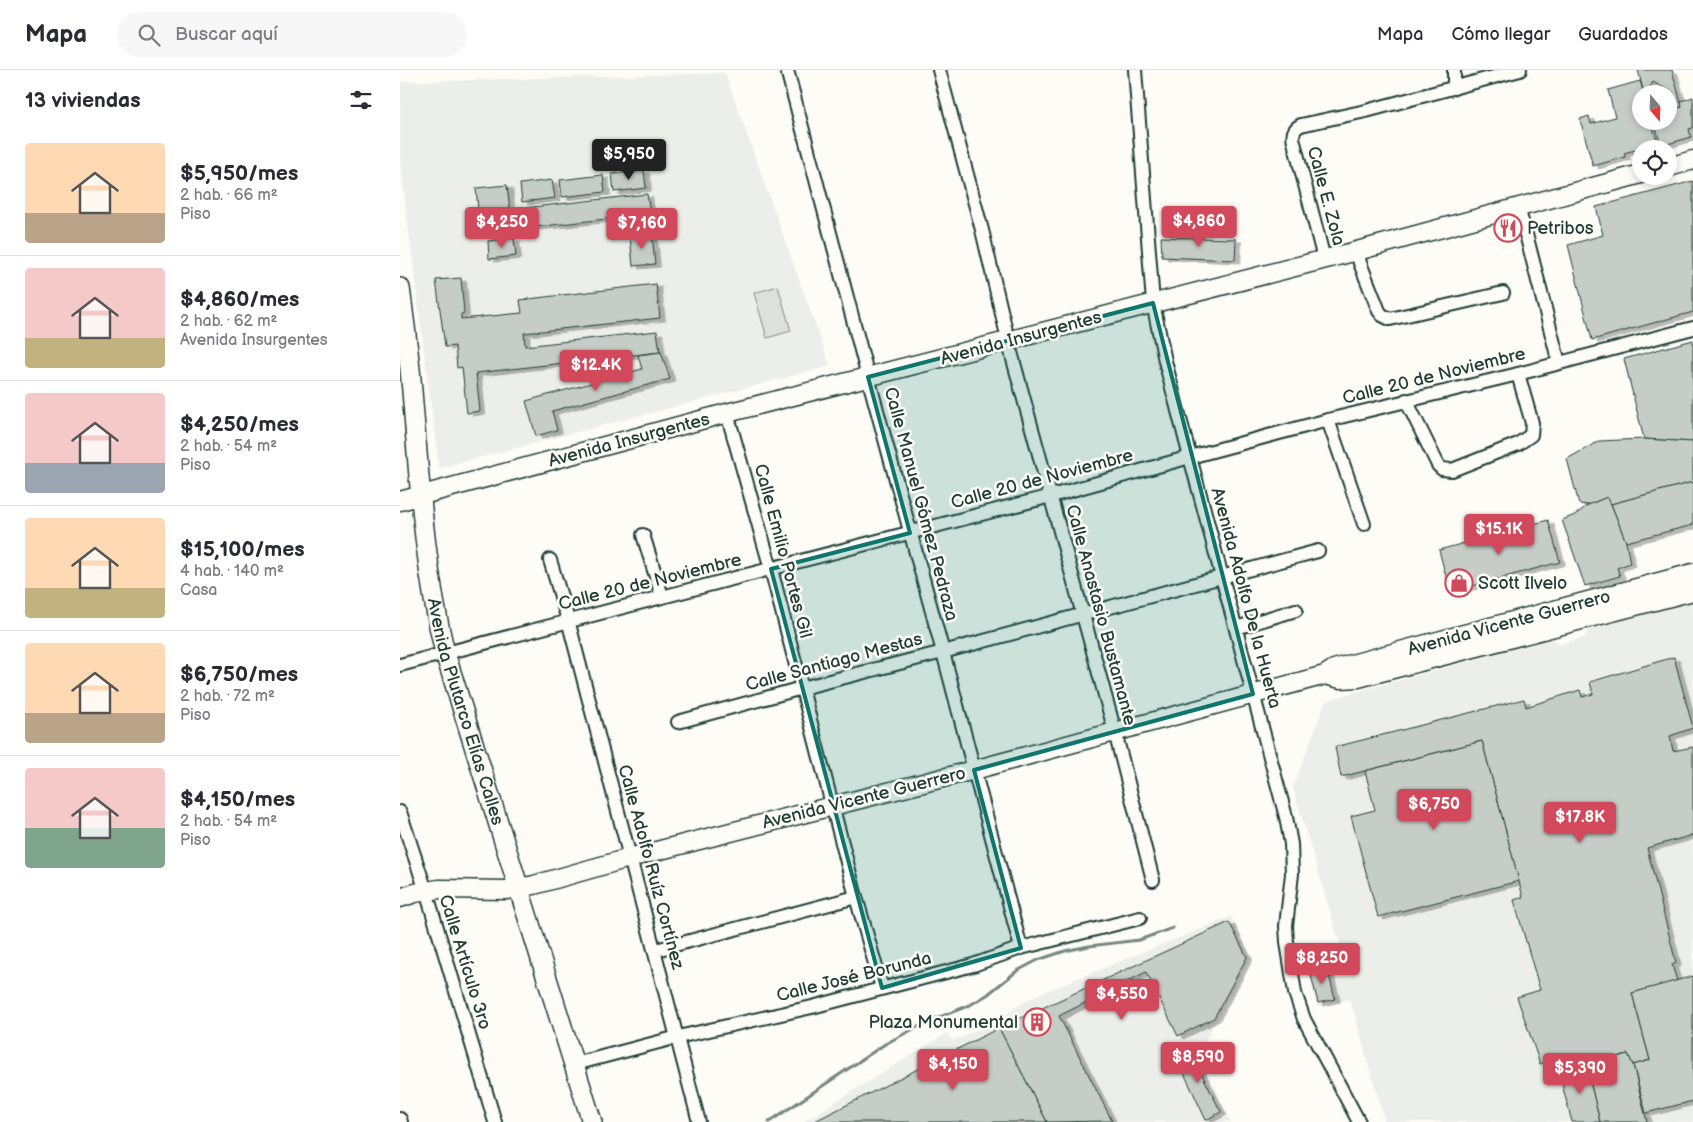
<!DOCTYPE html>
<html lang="es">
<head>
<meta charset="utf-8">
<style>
	:root { --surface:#fff; --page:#f7f7f7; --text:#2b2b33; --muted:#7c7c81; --line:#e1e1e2; --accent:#d1495b }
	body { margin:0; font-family:"Balsamiq Sans",sans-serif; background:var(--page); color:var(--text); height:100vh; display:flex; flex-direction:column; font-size:19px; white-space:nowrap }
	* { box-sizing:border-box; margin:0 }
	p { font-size:16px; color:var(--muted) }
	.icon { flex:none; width:28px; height:28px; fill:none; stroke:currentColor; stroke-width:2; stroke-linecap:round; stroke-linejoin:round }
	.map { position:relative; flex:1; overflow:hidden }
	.drawer { display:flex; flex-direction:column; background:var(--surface); width:400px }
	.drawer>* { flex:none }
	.needle { width:32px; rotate:161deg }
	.buttons { position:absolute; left:1232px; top:15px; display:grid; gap:10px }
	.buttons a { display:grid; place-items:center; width:45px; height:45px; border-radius:50%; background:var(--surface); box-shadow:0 2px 8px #0003; font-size:25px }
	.price { position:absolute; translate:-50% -42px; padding:0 11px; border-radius:5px; background:var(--accent); color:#fff; font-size:16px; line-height:32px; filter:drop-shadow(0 1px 2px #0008) }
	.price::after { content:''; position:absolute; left:50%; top:30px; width:15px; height:11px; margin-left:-8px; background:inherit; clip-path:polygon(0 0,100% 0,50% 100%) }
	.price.selected { background:#222; color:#fff }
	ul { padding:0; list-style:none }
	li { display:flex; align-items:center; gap:15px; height:125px; padding:0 25px }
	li+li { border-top:1px solid var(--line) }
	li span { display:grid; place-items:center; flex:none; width:140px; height:100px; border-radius:5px; color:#555 }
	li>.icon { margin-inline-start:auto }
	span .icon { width:60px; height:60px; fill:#fffc; stroke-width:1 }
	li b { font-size:21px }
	h2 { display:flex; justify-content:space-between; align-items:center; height:60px; padding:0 25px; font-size:21px }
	header { display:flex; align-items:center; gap:30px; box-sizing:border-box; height:70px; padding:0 25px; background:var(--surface); border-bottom:1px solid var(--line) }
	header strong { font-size:24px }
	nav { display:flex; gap:28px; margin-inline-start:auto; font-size:18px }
	.search { width:350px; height:45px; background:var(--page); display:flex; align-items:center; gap:12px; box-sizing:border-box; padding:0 18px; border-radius:28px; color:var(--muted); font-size:19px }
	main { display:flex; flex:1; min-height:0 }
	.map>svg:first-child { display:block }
	.built { fill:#eceee9 }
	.green { fill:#dde0db; stroke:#7e8e88 }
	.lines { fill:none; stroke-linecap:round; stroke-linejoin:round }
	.stream { stroke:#75877f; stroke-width:3 }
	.building { fill:#c6cdc7; stroke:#1f3d34; filter:url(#shadow) }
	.street-casing { stroke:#1f3d34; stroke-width:16 }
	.secondary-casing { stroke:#1f3d34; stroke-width:21 }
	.primary-casing { stroke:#1f3d34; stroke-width:22 }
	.street { stroke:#fdfcf7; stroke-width:12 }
	.secondary { stroke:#fdfcf7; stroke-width:18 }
	.primary { stroke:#fdfcf7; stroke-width:19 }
	.marked { fill:#0f766e; fill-opacity:0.2; stroke:#0f766e; stroke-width:4; stroke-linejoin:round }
	.labels { text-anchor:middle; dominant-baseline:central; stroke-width:5; stroke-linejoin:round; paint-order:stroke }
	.street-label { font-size:18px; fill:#1f3d34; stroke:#fdfcf7 }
	.poi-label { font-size:18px; fill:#1f3d34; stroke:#fdfcf7; text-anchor:start }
</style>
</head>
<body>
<header>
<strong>Mapa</strong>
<div class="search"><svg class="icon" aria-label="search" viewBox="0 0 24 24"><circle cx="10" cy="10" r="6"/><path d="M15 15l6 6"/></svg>Buscar aquí</div>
<nav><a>Mapa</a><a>Cómo llegar</a><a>Guardados</a></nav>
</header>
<main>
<section class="drawer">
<h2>13 viviendas<svg class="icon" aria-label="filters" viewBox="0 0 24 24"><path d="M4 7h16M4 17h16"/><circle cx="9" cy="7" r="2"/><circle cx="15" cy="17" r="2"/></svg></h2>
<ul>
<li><span style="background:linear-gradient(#ffd9b3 70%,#b9a48a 0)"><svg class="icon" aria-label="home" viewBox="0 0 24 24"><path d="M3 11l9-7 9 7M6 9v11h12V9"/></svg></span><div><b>$5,950/mes</b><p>2 hab. · 66 m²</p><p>Piso</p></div></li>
<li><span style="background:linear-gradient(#f6c9c9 70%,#c2b280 0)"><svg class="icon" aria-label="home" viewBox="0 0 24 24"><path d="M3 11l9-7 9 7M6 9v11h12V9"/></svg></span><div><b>$4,860/mes</b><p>2 hab. · 62 m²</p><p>Avenida Insurgentes</p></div></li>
<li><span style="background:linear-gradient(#f6c9c9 70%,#9aa5b1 0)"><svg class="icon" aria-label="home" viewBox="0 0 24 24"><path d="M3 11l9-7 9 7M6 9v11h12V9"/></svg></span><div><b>$4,250/mes</b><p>2 hab. · 54 m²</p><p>Piso</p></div></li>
<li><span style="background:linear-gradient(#ffd9b3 70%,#c2b280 0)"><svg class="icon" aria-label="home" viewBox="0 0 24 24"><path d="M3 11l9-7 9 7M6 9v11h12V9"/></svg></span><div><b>$15,100/mes</b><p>4 hab. · 140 m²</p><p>Casa</p></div></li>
<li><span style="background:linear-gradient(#ffd9b3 70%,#b9a48a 0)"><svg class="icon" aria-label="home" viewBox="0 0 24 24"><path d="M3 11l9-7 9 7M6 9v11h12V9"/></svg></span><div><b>$6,750/mes</b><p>2 hab. · 72 m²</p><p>Piso</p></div></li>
<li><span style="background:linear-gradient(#f6c9c9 60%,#7fa58c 0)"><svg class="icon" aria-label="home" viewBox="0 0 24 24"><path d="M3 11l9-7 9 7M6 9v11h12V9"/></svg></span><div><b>$4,150/mes</b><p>2 hab. · 54 m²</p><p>Piso</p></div></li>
</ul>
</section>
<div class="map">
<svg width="1293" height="1052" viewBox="0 0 1293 1052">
	<defs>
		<filter id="shadow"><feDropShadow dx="5.5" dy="3" stdDeviation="0" flood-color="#0004"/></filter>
	</defs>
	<rect width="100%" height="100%" fill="#fdfcf7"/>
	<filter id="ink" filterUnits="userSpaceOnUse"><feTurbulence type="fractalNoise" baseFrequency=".02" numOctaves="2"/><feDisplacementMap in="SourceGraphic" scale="10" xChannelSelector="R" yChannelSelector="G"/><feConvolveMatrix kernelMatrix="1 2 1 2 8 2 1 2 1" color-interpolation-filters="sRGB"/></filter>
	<g filter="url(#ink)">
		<!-- built -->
		<g class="built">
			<polygon points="325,3 430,296 39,398 0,92 0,12"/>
			<polygon points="1293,531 1293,1052 985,1052 950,929 917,936 908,898 944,888 893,718 925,633 933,628 1152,569 1161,574 1186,567 1187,560"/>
			<polygon points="831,847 851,887 798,984 831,1052 403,1052 547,963 553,971 594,952 636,925"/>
		</g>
		<!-- green -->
		<polygon class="green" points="378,216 391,261 367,268 354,223"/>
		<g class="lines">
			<!-- stream -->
			<polyline class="stream" points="369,1052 485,974 525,953 570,935 587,925 617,901 638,890 665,881 689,876 739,870 773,858"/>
		</g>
		<!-- building -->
		<g class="building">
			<polygon points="1238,0 1272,0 1282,37 1269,40 1269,32 1275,31 1273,23 1253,12 1246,24 1244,24"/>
			<polygon points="1240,11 1244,24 1241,24 1241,51 1251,51 1258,74 1224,83 1225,87 1193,96 1180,49 1189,46 1191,54 1215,47 1208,20"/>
			<polygon points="1293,27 1293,58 1289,59 1291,67 1261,76 1254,51 1269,51 1269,40 1282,37 1281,31"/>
			<polygon points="244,100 246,118 214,122 212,104"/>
			<polygon points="203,105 205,122 162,127 160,110"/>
			<polygon points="152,110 155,128 122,132 120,114"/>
			<polygon points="1293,111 1293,242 1192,270 1168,175 1203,165 1196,137"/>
			<polygon points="107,115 112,157 80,161 76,118"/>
			<polygon points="247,124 250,144 126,158 124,138"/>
			<polygon points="252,165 255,194 233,196 230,167"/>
			<polygon points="761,167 836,169 835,190 762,187"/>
			<polygon points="114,168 116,186 89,189 88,171"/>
			<polygon points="61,208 64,243 61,244 61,249 122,243 120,230 256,214 260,248 124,263 125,276 257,261 260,282 76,303 80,341 67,343 62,297 57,298 55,276 45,277 36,210"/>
			<polygon points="1293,270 1293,372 1244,369 1224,289"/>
			<polygon points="261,282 270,309 152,341 157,360 136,366 126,331 242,299 238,285"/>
			<polygon points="1244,369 1293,372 1293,412 1211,434 1207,427 1188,435 1179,434 1167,389 1199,371"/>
			<polygon points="1293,412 1293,455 1226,472 1211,434"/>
			<polygon points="1207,427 1211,434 1226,472 1230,493 1217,498 1220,506 1185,516 1162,450 1175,445 1188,435"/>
			<polygon points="1148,450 1160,492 1050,522 1039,480"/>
			<polygon points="1274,587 1293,658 1270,666 1273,681 1293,677 1293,765 1247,778 1276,893 1272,895 1277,911 1232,923 1250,990 1233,995 1228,984 1166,1000 1161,985 1156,986 1157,989 1140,994 1117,927 1140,920 1114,830 1123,827 1082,671 941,707 935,677 1124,629 1126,637 1180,620 1182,627 1193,624 1190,612"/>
			<polygon points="1082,671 1119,811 978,847 951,746 975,740 965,701"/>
			<polygon points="829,852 847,887 814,948 778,966 746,902 659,946 712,1051 647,1052 599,958"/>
			<polygon points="927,897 935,929 918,933 910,901"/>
			<polygon points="1293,906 1293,1031 1246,1043 1233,995 1250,990 1232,923"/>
			<polygon points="599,958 647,1052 413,1052"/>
			<polygon points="788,977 821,1042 806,1050 774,982"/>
			<polygon points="1228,984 1233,995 1247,1052 1200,1052 1186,995"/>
			<polygon points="1186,995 1200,1052 1172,1052 1159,1003"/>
		</g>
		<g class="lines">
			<!-- street casing -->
			<g class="street-casing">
				<g id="street">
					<polyline points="387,0 471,318 543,582 621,878"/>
					<polyline points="539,0 582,160 611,282 715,662 753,810"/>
					<polyline points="735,0 753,233 765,291 790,387 886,747 891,774 892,804 886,856 887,872 895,923 904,949 959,1052"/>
					<polyline points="1054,18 1054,0"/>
					<polyline points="1118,138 1127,168 1159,293"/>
					<polyline points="957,181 960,193 979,241 982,245 990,249 1103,223"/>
					<path d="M924,189L894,72C892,64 893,59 901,55L966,41L1120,0"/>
					<polyline points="1006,330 1038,395 1042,399 1052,400 1118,374 1131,365 1132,353 1118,304"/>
					<polyline points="327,343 371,499 456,827 482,918"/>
					<polyline points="928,350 964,454"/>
					<polyline points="243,465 262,526"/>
					<polyline points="150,490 168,550 299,1052"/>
					<polyline points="836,558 896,540"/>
					<polyline points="0,595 651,426 790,387 928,350 1118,304 1293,258"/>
					<polyline points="278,652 402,618 543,582 918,481"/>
					<polyline points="0,742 26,821 95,1052"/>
					<polyline points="256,880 456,827"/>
					<polyline points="175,994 278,967 412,937 573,895 621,878 740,848"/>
					<polyline points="0,1049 1,1052"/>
				</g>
			</g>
			<!-- secondary casing -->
			<g class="secondary-casing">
				<g id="secondary">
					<polyline points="1269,97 1293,90"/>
					<polyline points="0,431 327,343 957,181 1241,104"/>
					<polyline points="925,605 941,609 958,608 1293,521"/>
					<polyline points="0,828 15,823 39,819 107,820 134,815 229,788 574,700 925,605 934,599 948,595 1293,503"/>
				</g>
			</g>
			<!-- primary casing -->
			<g class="primary-casing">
				<g id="primary">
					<path id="s1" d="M0,218C4,248 8,278 11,309C19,401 23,493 45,583L192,1052"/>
				</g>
			</g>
			<!-- street -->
			<use href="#street" class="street"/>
			<!-- secondary -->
			<use href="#secondary" class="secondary"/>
			<!-- primary -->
			<use href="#primary" class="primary"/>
		</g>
	</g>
	<!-- marked area -->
	<path class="marked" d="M753,233L853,624L574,700L621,878L482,918L371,499L510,463L468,307Z"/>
	<!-- icons -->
	<defs>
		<g id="restaurant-ring" transform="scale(1.4375)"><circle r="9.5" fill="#fdfcf7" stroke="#d1495b" stroke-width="1.5"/><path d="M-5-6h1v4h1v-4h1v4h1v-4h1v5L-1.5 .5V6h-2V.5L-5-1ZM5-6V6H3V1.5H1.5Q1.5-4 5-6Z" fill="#d1495b"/></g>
		<g id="shop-ring" transform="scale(1.4375)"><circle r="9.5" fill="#fdfcf7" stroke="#d1495b" stroke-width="1.5"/><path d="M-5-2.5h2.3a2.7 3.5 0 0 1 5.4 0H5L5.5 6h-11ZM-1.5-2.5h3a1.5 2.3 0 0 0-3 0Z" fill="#d1495b"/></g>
		<g id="building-ring" transform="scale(1.4375)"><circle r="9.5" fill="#fdfcf7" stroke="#d1495b" stroke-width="1.5"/><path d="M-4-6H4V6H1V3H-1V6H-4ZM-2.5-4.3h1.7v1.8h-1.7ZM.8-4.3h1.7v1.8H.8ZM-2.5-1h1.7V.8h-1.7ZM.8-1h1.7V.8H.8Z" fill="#d1495b"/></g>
	</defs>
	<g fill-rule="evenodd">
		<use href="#restaurant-ring" x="1108" y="158"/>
		<use href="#shop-ring" x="1059" y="513"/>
		<use href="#building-ring" x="637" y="952"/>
	</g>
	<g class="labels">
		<!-- street labels -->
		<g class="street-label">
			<text transform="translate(926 126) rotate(75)">Calle E. Zola</text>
			<text transform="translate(621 268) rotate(-15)">Avenida Insurgentes</text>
			<text transform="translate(1034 306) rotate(-14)">Calle 20 de Noviembre</text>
			<text transform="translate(229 370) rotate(-15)">Avenida Insurgentes</text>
			<text transform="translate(642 409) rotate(-15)">Calle 20 de Noviembre</text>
			<text transform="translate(521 434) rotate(75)">Calle Manuel Gómez Pedraza</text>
			<text transform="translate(383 481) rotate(75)">Calle Emilio Portes Gil</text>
			<text transform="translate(250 512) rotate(-14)">Calle 20 de Noviembre</text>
			<text transform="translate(846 528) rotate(75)">Avenida Adolfo De la Huerta</text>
			<text transform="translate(701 545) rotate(75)">Calle Anastasio Bustamante</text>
			<text transform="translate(1109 553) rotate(-15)">Avenida Vicente Guerrero</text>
			<text transform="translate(434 592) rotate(-15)">Calle Santiago Mestas</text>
			<text stroke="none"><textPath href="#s1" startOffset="430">Avenida Plutarco Elías Calles</textPath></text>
			<text transform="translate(464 728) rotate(-14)">Avenida Vicente Guerrero</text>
			<text transform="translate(251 797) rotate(75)">Calle Adolfo Ruíz Cortínez</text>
			<text transform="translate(65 892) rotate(73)">Calle Artículo 3ro</text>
			<text transform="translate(454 907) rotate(-14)">Calle José Borunda</text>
		</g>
		<!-- poi labels -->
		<g class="poi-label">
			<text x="1127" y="158">Petribos</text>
			<text x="1078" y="513">Scott Ilvelo</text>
			<text x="618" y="952" text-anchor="end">Plaza Monumental</text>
		</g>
	</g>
</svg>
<div class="buttons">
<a><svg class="needle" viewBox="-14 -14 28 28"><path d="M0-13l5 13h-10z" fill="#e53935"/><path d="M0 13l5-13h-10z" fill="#7c7c81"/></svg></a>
<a><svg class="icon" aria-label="locate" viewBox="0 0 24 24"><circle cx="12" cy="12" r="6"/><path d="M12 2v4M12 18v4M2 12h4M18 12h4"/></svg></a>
</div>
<b class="price selected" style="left:229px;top:111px">$5,950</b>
<b class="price" style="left:799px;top:178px">$4,860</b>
<b class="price" style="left:102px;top:179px">$4,250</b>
<b class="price" style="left:242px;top:180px">$7,160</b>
<b class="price" style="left:196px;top:322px">$12.4K</b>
<b class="price" style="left:1099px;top:486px">$15.1K</b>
<b class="price" style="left:1034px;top:761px">$6,750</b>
<b class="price" style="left:1180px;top:774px">$17.8K</b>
<b class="price" style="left:922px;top:915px">$8,250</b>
<b class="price" style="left:722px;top:951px">$4,550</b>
<b class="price" style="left:798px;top:1014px">$8,590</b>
<b class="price" style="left:553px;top:1021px">$4,150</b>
<b class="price" style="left:1180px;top:1025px">$5,390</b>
</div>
</main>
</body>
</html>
